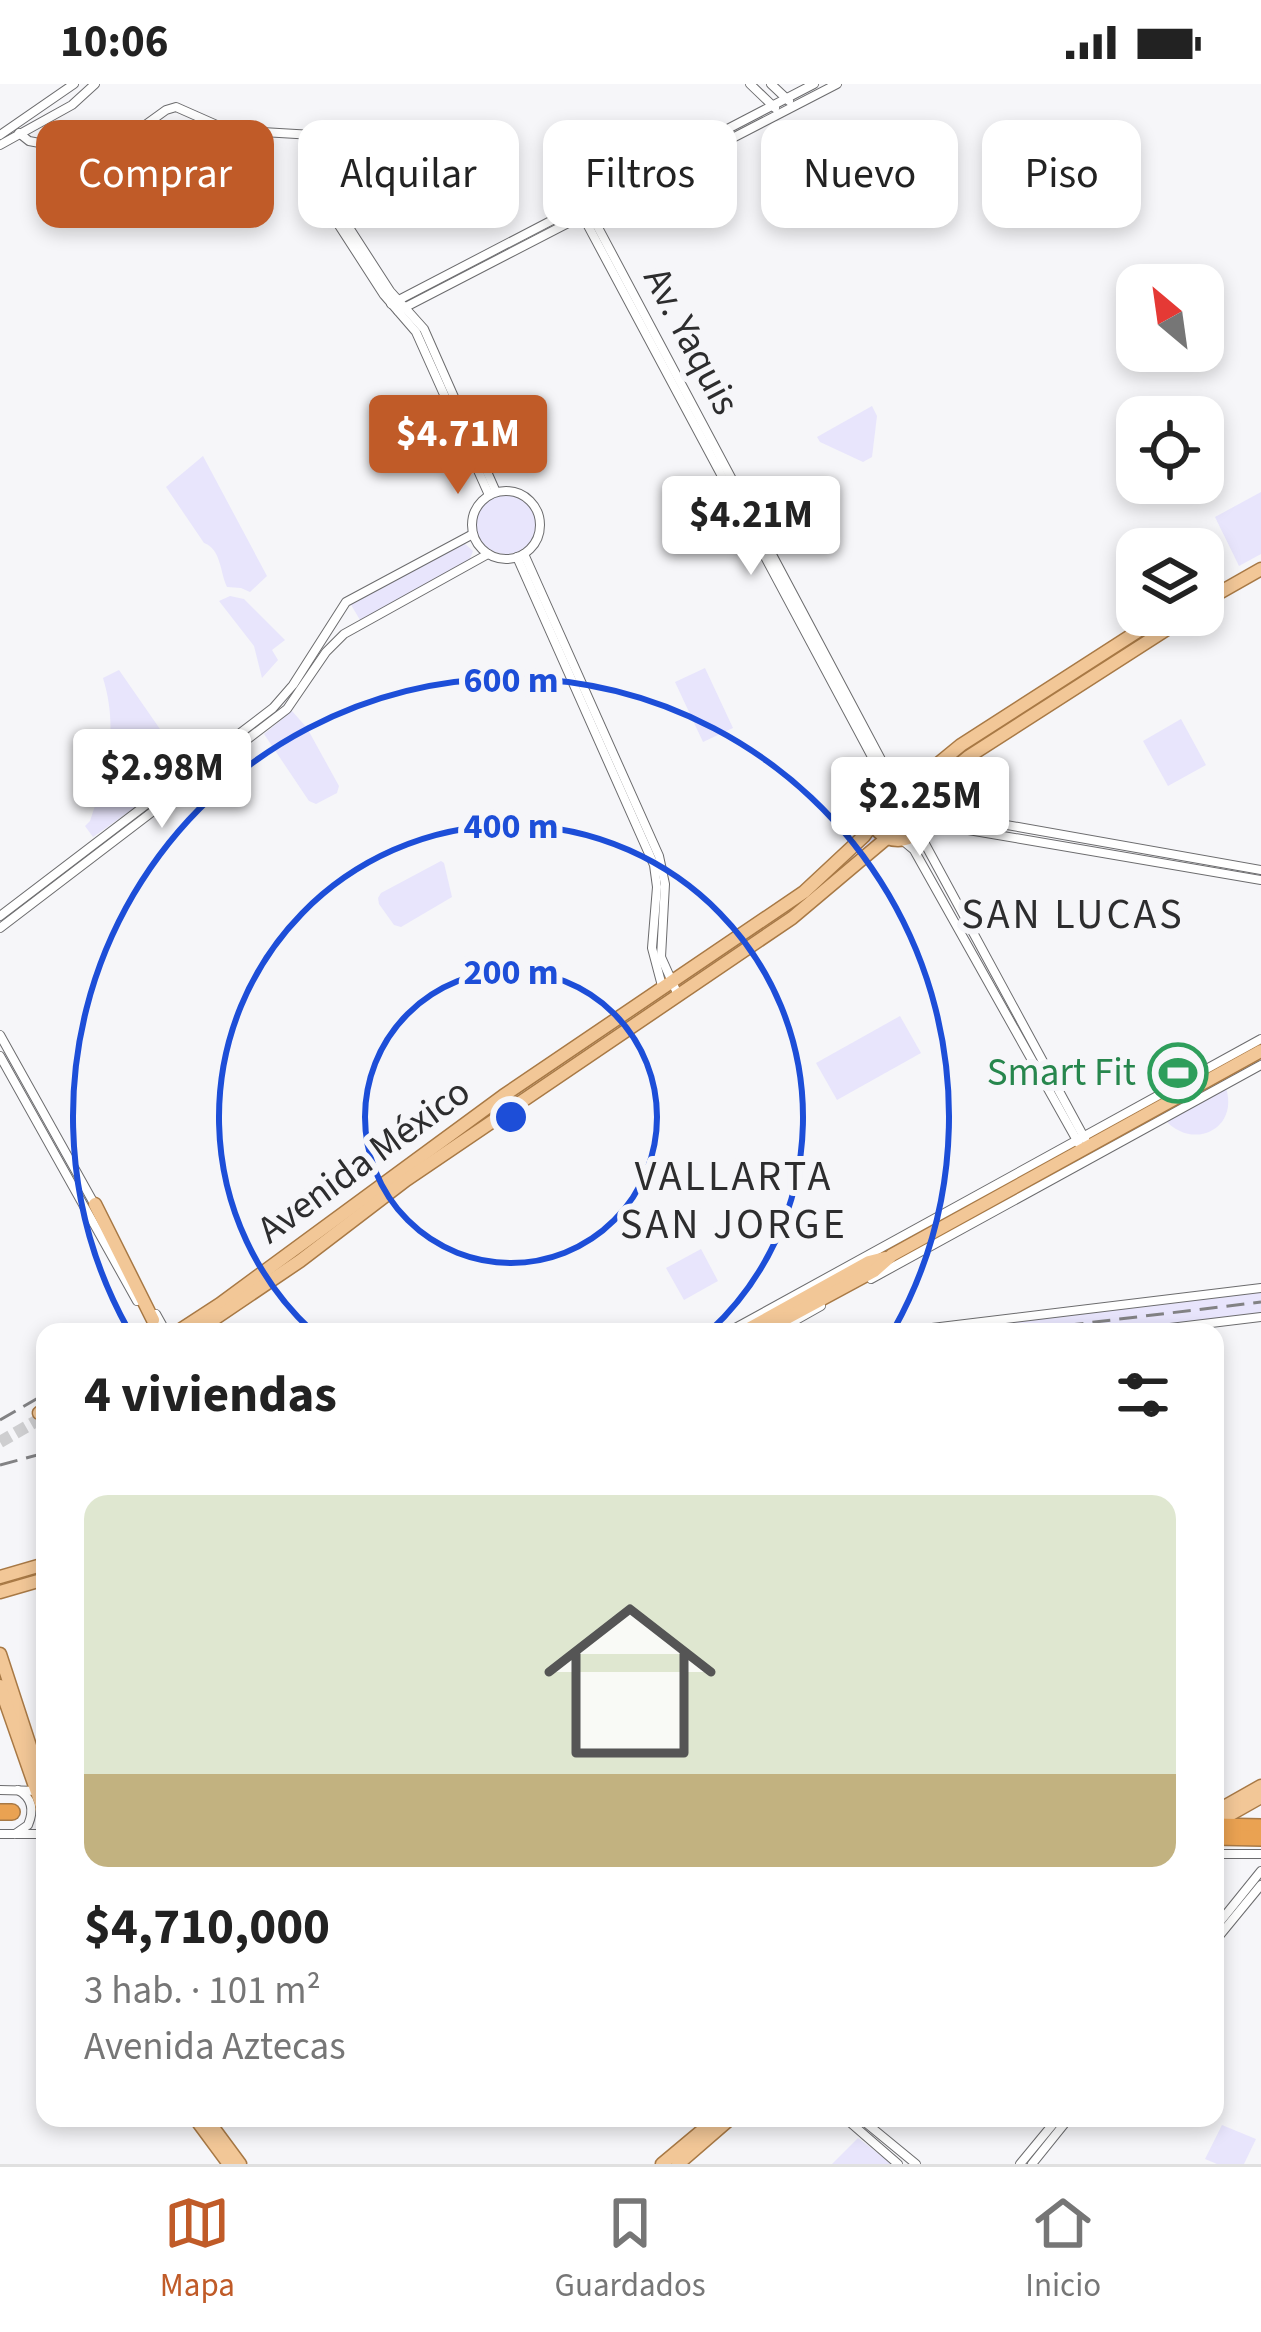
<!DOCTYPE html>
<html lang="es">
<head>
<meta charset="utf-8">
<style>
	:root { --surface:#fff; --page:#f2f2f2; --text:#222; --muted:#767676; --line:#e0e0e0; --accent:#c05b28 }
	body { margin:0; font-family:"Source Sans 3",sans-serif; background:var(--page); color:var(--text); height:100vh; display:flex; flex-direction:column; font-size:45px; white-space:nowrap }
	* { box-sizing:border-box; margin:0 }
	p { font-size:39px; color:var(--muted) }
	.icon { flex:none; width:66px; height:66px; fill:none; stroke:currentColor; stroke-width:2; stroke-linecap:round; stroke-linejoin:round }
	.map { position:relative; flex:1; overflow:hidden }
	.details { position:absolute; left:36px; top:1239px; width:1188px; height:804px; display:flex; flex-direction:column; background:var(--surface); border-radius:24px; box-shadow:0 6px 18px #0003 }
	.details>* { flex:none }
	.top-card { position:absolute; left:36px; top:36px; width:1191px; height:108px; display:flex; gap:24px }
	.needle { width:78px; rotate:331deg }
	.buttons { position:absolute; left:1116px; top:180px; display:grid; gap:24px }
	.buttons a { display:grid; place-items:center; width:108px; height:108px; border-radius:24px; background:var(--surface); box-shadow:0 6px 18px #0003; font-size:60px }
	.price { position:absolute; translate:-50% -102px; padding:0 27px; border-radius:12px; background:#fff; color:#222; font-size:39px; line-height:78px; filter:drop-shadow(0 3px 6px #0008) }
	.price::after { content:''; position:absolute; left:50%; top:72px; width:36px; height:27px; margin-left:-18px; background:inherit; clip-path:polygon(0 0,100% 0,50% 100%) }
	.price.on { background:var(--accent); color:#fff }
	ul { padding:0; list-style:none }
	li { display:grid; align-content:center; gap:24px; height:636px; padding:0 48px }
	li span { display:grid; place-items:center; height:372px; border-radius:24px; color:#555 }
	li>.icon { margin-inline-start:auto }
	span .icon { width:216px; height:216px; fill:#fffc; stroke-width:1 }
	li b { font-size:51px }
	h2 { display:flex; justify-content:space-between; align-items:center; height:144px; padding:0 48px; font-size:51px }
	.pill { padding:0 42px; border-radius:24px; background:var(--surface); box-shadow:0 6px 18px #0003; font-size:42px; line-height:108px }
	.pill.on { background:var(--accent); color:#fff }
	.status { display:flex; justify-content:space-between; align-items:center; height:84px; padding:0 60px; background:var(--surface); direction:ltr }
	.status svg { height:33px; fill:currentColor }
	.tabs { display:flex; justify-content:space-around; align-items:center; height:168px; border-top:3px solid var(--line); background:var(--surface); font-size:33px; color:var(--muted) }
	.tabs a { display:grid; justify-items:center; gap:6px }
	.tabs .on { color:var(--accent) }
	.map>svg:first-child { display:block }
	.green { fill:#e8e5fc }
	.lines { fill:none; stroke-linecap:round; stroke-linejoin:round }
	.major-tunnel { stroke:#ceced0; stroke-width:12; stroke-dasharray:12 6; stroke-linecap:butt }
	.minor-casing { stroke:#6c6c6e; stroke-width:10 }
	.major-casing { stroke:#a87945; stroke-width:15 }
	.highway-casing { stroke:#a87945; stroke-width:18 }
	.minor { stroke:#fff; stroke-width:8 }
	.major { stroke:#f2c797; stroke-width:12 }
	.highway { stroke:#eaa252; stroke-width:15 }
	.rail { stroke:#828284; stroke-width:3; stroke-dasharray:18 9; stroke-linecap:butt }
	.ring { fill:none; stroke:#1d4ed8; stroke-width:6 }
	.labels { text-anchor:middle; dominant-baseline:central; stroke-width:12; stroke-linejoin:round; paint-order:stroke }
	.street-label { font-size:39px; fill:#2d2d2e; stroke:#f6f6f9 }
	.leisure-label { font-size:39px; fill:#27864d; stroke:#f6f6f9; text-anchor:end }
	.neighbourhood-label { font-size:42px; letter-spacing:3px; fill:#2d2d2e; stroke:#f6f6f9 }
	.centre { fill:#1d4ed8; stroke:#f6f6f9; stroke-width:6 }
	.ring-label { font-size:36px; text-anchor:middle; font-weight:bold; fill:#1d4ed8; stroke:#f6f6f9; stroke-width:12; stroke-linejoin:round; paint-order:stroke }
</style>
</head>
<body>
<div class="status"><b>10:06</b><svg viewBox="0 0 49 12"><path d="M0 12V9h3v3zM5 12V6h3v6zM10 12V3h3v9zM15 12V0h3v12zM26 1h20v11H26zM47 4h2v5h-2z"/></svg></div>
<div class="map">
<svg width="1261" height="2080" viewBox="0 0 1261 2080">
	<rect width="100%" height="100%" fill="#f6f6f9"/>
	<!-- green -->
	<g class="green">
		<polygon points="872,322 877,332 872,373 863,378 820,358 817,353"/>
		<path d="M203,372L267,492L250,508L241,504L227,503C220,488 221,465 204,459L166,403Z"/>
		<polygon points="1261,408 1261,470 1239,482 1215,433"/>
		<circle cx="506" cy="440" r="30"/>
		<polygon points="464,459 473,467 469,477 360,536 350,519"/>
		<polygon points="230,512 244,515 285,556 272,566 278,576 262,594 254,562 219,517"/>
		<polygon points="1165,531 1187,531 923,710 916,703 957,667"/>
		<polygon points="705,584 733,644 703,658 675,598"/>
		<path d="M119,586L171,661L134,691L137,698L126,707L137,722L93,753L85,742L90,737C107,686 119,647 103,594Z"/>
		<polygon points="292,627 307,644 339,702 337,709 316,720 309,717 264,650"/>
		<polygon points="1181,635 1206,681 1168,702 1143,657"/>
		<circle cx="899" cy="728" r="20"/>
		<polygon points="871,748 878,755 812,815 681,907 678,901 705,883"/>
		<polygon points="441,777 444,779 452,813 401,843 394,841 379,820 378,814 381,809"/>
		<polygon points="900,932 921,969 837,1016 816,979"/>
		<path d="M1226,1004C1239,1045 1193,1067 1165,1036Z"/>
		<polygon points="701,1165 718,1197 684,1216 666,1184"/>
		<polygon points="1261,1207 1261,1230 1112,1248 927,1248"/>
		<polygon points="1222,2041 1256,2055 1244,2080 1217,2080 1205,2075"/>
		<polygon points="858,2054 892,2080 832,2080"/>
	</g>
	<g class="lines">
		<!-- major-tunnel -->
		<polyline class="major-tunnel" points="0,1358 45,1332"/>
		<!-- minor casing -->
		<g class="minor-casing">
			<g id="minor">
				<polyline points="750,0 775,24"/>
				<polyline points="771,0 789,17"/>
				<path d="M19,49L29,57L108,72L130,52L166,26L176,23L228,46L330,52C345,72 333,103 339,128L390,207L424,245L496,408"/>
				<polyline points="0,51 74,0"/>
				<polyline points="0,61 72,21 95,0"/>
				<polyline points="334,113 333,132 384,211 416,248 489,411"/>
				<polyline points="585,119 885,683 901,702"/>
				<polyline points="578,123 879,686 882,698 879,710"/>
				<polyline points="391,220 814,0"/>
				<polyline points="398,227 837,0"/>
				<circle cx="506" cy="441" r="34"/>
				<polyline points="524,470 659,772 665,800 661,873 678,911"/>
				<polyline points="517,473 654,781 657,803 652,864 662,902"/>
				<polyline points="924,722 933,728 1261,786"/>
				<polyline points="921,743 933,740 1261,796"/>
				<polyline points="918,747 1085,1055"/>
				<polyline points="902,756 914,766 1079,1060"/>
				<polyline points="0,832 273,624 293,601 346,518 473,450"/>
				<polyline points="0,844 287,625 326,568 344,550 488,470"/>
				<polyline points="0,951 96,1123"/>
				<polyline points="0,972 137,1217"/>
				<polyline points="871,1195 1261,981"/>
				<polyline points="156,1230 166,1248"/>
				<polyline points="728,1248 1261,955"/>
				<polyline points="775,1248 821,1222"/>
				<polyline points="899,1248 1261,1204"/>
				<polyline points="1137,1248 1261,1233"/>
				<polyline points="0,1706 40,1707"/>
				<polyline points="0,1750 45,1750"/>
				<path d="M15,1750L28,1741C34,1727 33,1714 18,1706"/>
				<polyline points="1215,1770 1261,1770"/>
				<polyline points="1215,1844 1261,1787"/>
				<polyline points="1215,1857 1261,1801"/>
				<polyline points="845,2034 898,2080"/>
				<polyline points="860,2034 916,2080"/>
				<polyline points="1020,2080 1058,2034"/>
				<polyline points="1032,2080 1069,2034"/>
			</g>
		</g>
		<!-- major casing -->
		<g class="major-casing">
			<g id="major">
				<polyline points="1203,518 1261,485"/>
				<circle cx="898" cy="729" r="27"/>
				<polyline points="904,703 922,693 961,661 1163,531"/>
				<polyline points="923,718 938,698 968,673 1189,531"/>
				<polyline points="95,1120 153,1236"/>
				<polyline points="177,1248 220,1220 503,1012 804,808 864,752 873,739"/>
				<polyline points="195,1248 300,1177 406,1096 792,834 887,754"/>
				<polyline points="743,1248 869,1178 885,1174"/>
				<polyline points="761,1248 874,1187 892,1171 1261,967"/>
				<polyline points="39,1329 45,1325"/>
				<polyline points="0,1493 45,1480"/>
				<polyline points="0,1508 45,1495"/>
				<polyline points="0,1570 45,1708"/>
				<polyline points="0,1602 45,1731"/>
				<polyline points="1215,1728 1261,1702"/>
				<polyline points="1215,1739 1261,1713"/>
				<polyline points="195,2034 229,2080"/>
				<polyline points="206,2034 240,2080"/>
				<polyline points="662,2080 717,2034"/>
				<polyline points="678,2080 731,2034"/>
			</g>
		</g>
		<!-- highway casing -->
		<g class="highway-casing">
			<g id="highway">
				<polyline points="0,1728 12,1728"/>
				<polyline points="1215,1742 1261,1743"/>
				<polyline points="1215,1753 1261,1754"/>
			</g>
		</g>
		<!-- minor -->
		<use href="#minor" class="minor"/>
		<!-- major -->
		<use href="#major" class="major"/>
		<!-- highway -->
		<use href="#highway" class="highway"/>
		<!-- rail -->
		<g class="rail">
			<polyline points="1012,1248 1261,1218"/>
			<polyline points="0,1336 45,1310"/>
			<polyline points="0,1381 45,1369"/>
		</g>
	</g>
	<!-- distance rings -->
	<g class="ring">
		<circle cx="511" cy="1033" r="146"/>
		<path d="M312 1247A292 292 0 1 1 710 1247"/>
		<path d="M128 1245A438 438 0 1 1 894 1245"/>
	</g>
	<!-- icons -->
	<defs>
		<g id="stadium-ring" transform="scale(3)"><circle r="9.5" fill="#f6f6f9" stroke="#2e9e5b" stroke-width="1.5"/><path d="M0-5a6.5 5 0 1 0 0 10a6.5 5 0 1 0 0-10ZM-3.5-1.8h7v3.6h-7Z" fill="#2e9e5b"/></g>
	</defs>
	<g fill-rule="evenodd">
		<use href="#stadium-ring" x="1178" y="989"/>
	</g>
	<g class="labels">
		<!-- street labels -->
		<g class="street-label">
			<text transform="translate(691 257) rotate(62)">Av. Yaquis</text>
			<text transform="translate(364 1077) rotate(-36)">Avenida México</text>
		</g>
		<!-- leisure labels -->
		<g class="leisure-label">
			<text x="1136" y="989">Smart Fit</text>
		</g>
		<!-- neighbourhood labels -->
		<g class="neighbourhood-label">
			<text x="1073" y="831">SAN LUCAS</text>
			<text x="734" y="1093">VALLARTA<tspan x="734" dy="48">SAN JORGE</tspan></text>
		</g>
	</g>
	<circle cx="511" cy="1033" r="18" class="centre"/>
	<g class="ring-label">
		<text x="511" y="608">600 m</text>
		<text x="511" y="754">400 m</text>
		<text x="511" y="900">200 m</text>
	</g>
</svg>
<div class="buttons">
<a><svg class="needle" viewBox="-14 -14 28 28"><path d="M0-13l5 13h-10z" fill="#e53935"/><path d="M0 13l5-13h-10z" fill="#767676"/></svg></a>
<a><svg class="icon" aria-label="locate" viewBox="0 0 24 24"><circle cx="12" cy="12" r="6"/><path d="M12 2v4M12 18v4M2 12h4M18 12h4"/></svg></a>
<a><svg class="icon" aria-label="layers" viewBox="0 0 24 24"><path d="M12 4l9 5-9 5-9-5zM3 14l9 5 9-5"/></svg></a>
</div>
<b class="price on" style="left:458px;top:413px">$4.71M</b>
<b class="price" style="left:751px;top:494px">$4.21M</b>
<b class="price" style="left:162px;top:747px">$2.98M</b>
<b class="price" style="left:920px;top:775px">$2.25M</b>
<div class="top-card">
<a class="pill on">Comprar</a>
<a class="pill">Alquilar</a>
<a class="pill">Filtros</a>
<a class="pill">Nuevo</a>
<a class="pill">Piso</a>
</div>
<section class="details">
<h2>4 viviendas<svg class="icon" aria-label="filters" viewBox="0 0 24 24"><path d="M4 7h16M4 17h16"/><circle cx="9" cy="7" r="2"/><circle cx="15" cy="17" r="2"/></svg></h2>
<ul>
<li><span style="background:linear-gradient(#dfe7d0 75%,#c2b280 0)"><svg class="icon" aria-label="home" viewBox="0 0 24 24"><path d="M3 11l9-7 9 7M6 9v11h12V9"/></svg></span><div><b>$4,710,000</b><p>3 hab. · 101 m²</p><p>Avenida Aztecas</p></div></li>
</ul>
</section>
</div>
<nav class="tabs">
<a class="on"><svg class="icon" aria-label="map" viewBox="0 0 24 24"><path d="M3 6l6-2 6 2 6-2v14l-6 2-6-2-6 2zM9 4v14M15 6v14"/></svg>Mapa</a>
<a><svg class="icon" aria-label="saved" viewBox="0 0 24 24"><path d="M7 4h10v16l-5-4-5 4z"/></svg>Guardados</a>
<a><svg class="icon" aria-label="home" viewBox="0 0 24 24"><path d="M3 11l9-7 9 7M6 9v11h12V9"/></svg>Inicio</a>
</nav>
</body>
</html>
